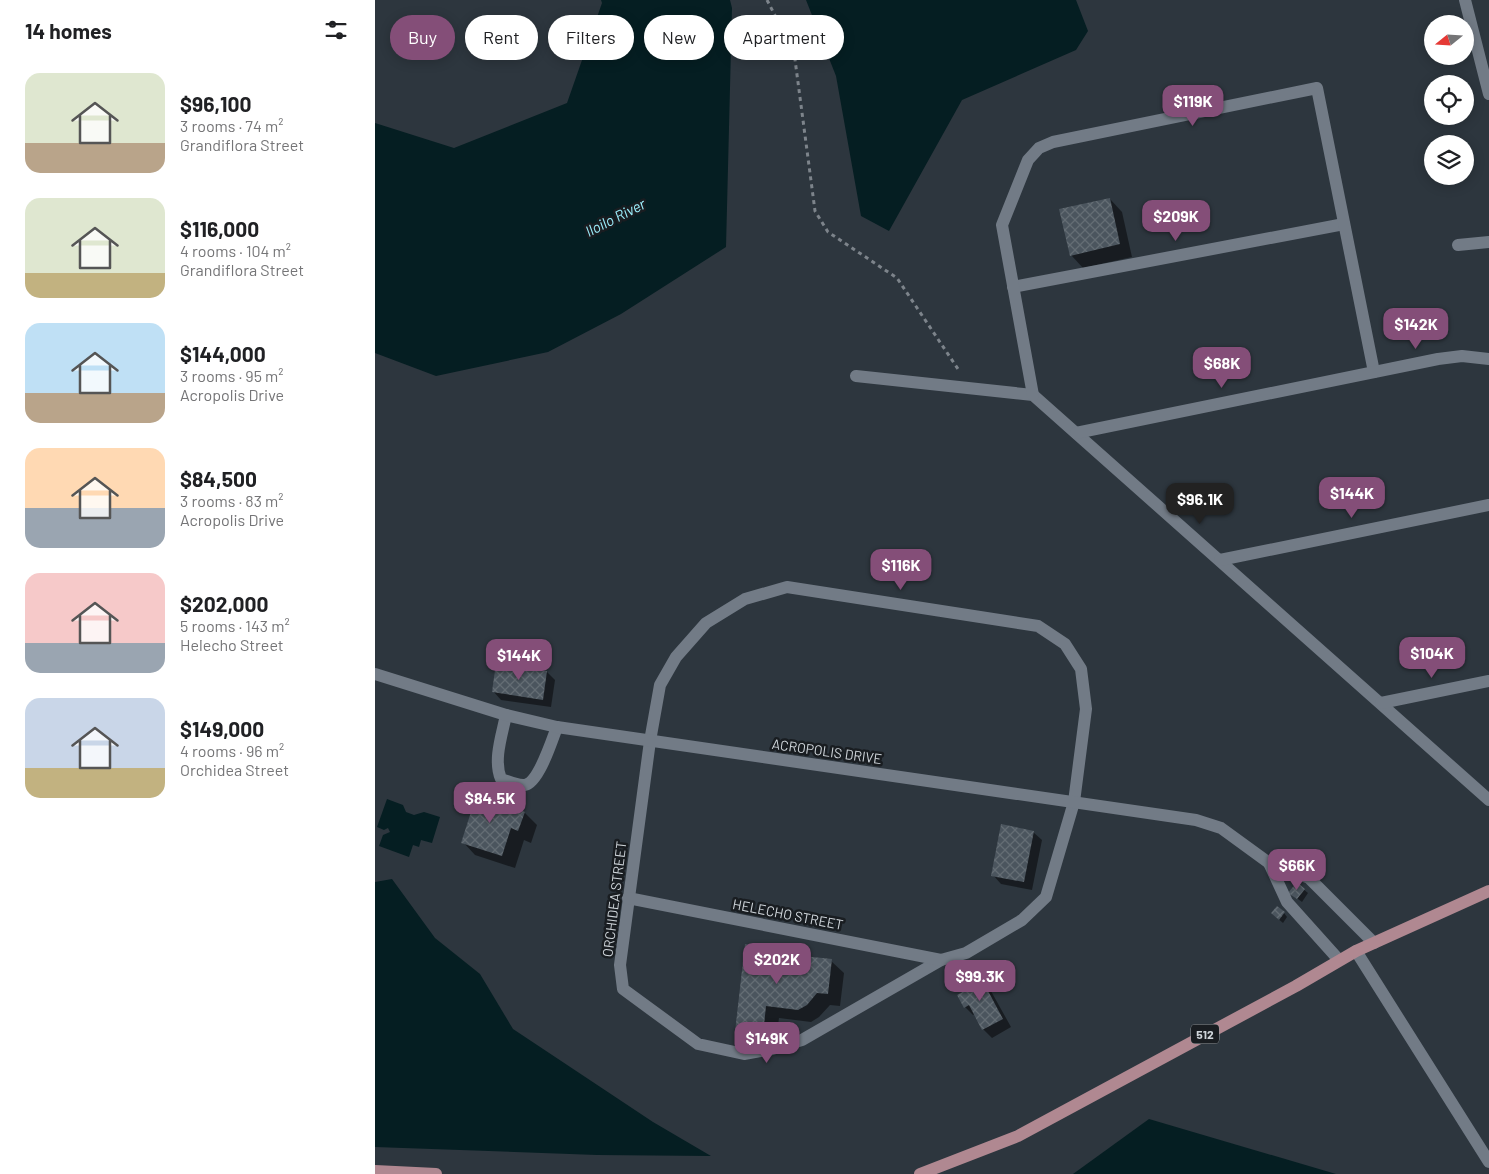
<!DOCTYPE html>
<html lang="en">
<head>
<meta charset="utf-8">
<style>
	:root { --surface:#fff; --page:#f2f2f2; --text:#202124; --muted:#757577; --accent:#844e78 }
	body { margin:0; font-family:Barlow,sans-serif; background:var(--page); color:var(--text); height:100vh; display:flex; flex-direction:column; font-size:19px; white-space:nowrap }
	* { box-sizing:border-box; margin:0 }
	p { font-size:16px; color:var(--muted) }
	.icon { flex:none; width:28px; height:28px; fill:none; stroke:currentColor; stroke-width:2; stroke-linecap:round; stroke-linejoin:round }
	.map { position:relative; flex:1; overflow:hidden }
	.sheet { display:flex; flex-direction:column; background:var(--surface); width:375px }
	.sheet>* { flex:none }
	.hud { position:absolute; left:15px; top:15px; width:475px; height:45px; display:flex; gap:10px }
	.needle { width:32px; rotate:252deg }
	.tools { position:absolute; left:1049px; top:15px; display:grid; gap:10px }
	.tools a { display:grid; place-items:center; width:50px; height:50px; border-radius:50%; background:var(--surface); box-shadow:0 2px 12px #0003; font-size:25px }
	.price { position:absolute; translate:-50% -42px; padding:0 11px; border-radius:10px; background:var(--accent); color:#fff; font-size:16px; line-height:32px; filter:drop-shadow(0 1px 2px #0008) }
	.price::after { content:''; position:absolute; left:50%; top:30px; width:15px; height:11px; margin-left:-8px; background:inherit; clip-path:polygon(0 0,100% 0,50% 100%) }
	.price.on { background:#222; color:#fff }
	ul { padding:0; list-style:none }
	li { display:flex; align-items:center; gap:15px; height:125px; padding:0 25px }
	li span { display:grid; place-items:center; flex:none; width:140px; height:100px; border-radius:15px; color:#555 }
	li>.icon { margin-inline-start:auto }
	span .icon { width:60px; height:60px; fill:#fffc; stroke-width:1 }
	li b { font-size:21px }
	h2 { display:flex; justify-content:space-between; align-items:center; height:60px; padding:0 25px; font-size:21px }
	.tag { padding:0 18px; border-radius:22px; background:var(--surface); box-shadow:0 2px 12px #0003; font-size:18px; line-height:45px }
	.tag.on { background:var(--accent); color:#fff }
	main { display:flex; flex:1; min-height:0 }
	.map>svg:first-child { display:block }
	.water { fill:#051e22 }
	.shadow { fill:#0007 }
	.building { fill:url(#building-cross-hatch) }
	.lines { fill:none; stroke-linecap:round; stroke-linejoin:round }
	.path { stroke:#7d848b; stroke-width:3; stroke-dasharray:4 4; stroke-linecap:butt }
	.service { stroke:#727b86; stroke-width:12 }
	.minor { stroke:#727b86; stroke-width:12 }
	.primary { stroke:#b08891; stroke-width:12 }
	.labels { text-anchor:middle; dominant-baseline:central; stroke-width:5; stroke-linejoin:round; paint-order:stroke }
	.shield { fill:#191d21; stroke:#989ea2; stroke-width:1 }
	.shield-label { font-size:12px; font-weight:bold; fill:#cfd5da }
	.street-label { font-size:14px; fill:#cfd5da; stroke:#191d21 }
	.water-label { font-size:15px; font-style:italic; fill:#9ceffd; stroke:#191d21 }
</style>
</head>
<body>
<main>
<section class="sheet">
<h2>14 homes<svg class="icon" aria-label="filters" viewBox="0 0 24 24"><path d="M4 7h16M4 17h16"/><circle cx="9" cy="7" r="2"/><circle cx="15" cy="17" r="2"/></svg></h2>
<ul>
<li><span style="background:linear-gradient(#dfe7d0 70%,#b9a48a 0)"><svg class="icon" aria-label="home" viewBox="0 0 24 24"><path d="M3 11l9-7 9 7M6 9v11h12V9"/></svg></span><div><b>$96,100</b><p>3 rooms · 74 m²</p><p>Grandiflora Street</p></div></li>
<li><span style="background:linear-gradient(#dfe7d0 75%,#c2b280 0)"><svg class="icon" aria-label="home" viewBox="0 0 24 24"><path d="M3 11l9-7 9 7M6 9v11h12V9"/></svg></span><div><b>$116,000</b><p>4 rooms · 104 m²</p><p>Grandiflora Street</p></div></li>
<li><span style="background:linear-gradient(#bfe0f5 70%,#b9a48a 0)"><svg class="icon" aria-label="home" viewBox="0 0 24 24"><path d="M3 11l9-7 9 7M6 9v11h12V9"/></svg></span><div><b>$144,000</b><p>3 rooms · 95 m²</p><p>Acropolis Drive</p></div></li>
<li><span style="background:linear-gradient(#ffd9b3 60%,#9aa5b1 0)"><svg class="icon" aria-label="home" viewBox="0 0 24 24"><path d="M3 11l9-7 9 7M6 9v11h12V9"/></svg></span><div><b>$84,500</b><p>3 rooms · 83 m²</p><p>Acropolis Drive</p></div></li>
<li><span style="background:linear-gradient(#f6c9c9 70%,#9aa5b1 0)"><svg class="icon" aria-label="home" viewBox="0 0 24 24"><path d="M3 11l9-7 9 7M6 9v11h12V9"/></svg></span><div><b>$202,000</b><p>5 rooms · 143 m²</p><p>Helecho Street</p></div></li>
<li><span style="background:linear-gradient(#c9d6e8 70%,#c2b280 0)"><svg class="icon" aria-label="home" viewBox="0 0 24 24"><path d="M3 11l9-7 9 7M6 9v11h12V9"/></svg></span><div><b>$149,000</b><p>4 rooms · 96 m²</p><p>Orchidea Street</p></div></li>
</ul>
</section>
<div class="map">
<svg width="1114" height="1174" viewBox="0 0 1114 1174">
	<defs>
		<pattern id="building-cross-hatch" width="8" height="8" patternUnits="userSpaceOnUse" patternTransform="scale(1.25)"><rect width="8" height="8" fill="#4b555e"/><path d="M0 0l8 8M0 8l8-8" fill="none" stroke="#646d74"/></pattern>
	</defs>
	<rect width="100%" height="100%" fill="#2d363e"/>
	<!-- water -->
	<g class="water">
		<polygon points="226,0 355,0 357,8 351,247 246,314 173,352 61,376 0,353 0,123 79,148 192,103 227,3"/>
		<polygon points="431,0 701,0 713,31 701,50 587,100 514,231 486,216 461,76"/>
		<polygon points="12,799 28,805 31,812 39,815 49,812 65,817 57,843 46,840 44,847 38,845 34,857 4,846 8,835 15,832 13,828 9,830 2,827"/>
		<polygon points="17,879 60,938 105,974 138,1029 278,1122 336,1156 222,1155 0,1147 0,882"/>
		<polygon points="774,1119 961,1174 698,1174"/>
	</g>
	<!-- shadow -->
	<g class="shadow">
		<polygon points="735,199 747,212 757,257 708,268 696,255"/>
		<polygon points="172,672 180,680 176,707 126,700 118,691"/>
		<polygon points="91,810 150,813 162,825 156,843 149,840 140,868 100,855 88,842 96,815"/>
		<polygon points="658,832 667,840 657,890 626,884 618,875"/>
		<polygon points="947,867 950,871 946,876 940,872"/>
		<polygon points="922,884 933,893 927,902 919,896"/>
		<polygon points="909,913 912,917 908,923 901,917"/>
		<polygon points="398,949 409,959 456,961 469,973 465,1006 455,1005 444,1017 436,1022 404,1018 400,1047 374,1044 361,1032"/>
		<polygon points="604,976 612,984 636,1027 617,1038 608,1029 600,1014 598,1015 590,1007 593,991"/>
	</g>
	<!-- building -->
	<g class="building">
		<polygon points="735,198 745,244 695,256 684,209"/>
		<polygon points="121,663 172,671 168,700 117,692"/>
		<polygon points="97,791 150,812 143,831 136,828 127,856 86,843 96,812 90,810"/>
		<polygon points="626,824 659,831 649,882 616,876"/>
		<polygon points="940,861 948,866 942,874 935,869"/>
		<polygon points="922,882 930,889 922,899 913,893"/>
		<polygon points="902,906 910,912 904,920 896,913"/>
		<polygon points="370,944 399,948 398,959 407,960 408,954 457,959 453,994 442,993 432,1005 423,1010 391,1006 388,1035 360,1032"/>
		<polygon points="604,974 628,1019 607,1030 594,1005 589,1008 582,995 591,990 587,983"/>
	</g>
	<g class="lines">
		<!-- path -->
		<polyline class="path" points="392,0 419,52 440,211 453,232 522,278 583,369"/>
		<!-- service -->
		<g class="service">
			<path d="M131,715C127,735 118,760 126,779C133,781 142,786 150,785C164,782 177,740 182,727"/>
			<polyline points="981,951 1114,1162"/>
		</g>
		<!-- minor -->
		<g class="minor">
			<polyline points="1090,0 1114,94"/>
			<polyline points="1083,245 1114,242"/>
			<polyline points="638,287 969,224"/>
			<polyline points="481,376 658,395 1114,800"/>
			<polyline points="658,395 627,225 653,160 664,148 678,142 942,88 999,372"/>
			<polyline points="701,433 1063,359 1087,356 1114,359"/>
			<polyline points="845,560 1114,505"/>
			<polygon points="412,587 663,626 690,644 706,669 711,709 699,802 671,897 647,920 591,953 566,960 427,1040 397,1049 369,1054 323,1044 248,989 245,965 275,741 285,685 301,657 331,623 370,599"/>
			<polyline points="0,674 131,715 182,727 821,820 846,828 894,863 934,878 999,943"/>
			<polyline points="1006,703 1114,681"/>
			<polyline points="894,863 912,902 964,960"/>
			<polyline points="253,898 566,960"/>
		</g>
		<!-- primary -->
		<g class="primary">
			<polyline points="0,1171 61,1174"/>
			<polyline points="545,1174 643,1136 921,986 981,951 1114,891"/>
		</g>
	</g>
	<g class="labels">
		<!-- shield labels -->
		<rect class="shield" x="816" y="1024.5" width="28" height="19" rx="4"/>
		<g class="shield-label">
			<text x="830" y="1034">512</text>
		</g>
		<!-- street labels -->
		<g class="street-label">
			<text transform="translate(452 751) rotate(8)">ACROPOLIS DRIVE</text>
			<text transform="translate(239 899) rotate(-83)">ORCHIDEA STREET</text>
			<text transform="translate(413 914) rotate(11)">HELECHO STREET</text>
		</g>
		<!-- water labels -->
		<g class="water-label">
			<text transform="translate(240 217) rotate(-27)">Iloilo River</text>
		</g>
	</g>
</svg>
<div class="tools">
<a><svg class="needle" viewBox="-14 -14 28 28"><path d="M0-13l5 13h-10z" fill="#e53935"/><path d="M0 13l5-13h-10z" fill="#757577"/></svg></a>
<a><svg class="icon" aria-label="locate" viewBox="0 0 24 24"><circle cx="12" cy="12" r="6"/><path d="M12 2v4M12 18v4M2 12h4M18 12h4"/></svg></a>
<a><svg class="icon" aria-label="layers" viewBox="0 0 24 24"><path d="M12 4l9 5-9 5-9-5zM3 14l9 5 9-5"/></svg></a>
</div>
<b class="price" style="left:818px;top:127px">$119K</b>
<b class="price" style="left:801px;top:242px">$209K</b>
<b class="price" style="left:1041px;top:350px">$142K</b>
<b class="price" style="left:847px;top:389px">$68K</b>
<b class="price" style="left:977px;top:519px">$144K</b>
<b class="price on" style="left:825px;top:525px">$96.1K</b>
<b class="price" style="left:526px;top:591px">$116K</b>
<b class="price" style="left:1057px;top:679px">$104K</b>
<b class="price" style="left:144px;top:681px">$144K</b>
<b class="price" style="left:115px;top:824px">$84.5K</b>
<b class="price" style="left:922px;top:891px">$66K</b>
<b class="price" style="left:402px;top:985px">$202K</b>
<b class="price" style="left:605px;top:1002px">$99.3K</b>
<b class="price" style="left:392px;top:1064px">$149K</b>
<div class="hud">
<a class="tag on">Buy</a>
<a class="tag">Rent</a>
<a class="tag">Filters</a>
<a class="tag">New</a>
<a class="tag">Apartment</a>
</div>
</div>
</main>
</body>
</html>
